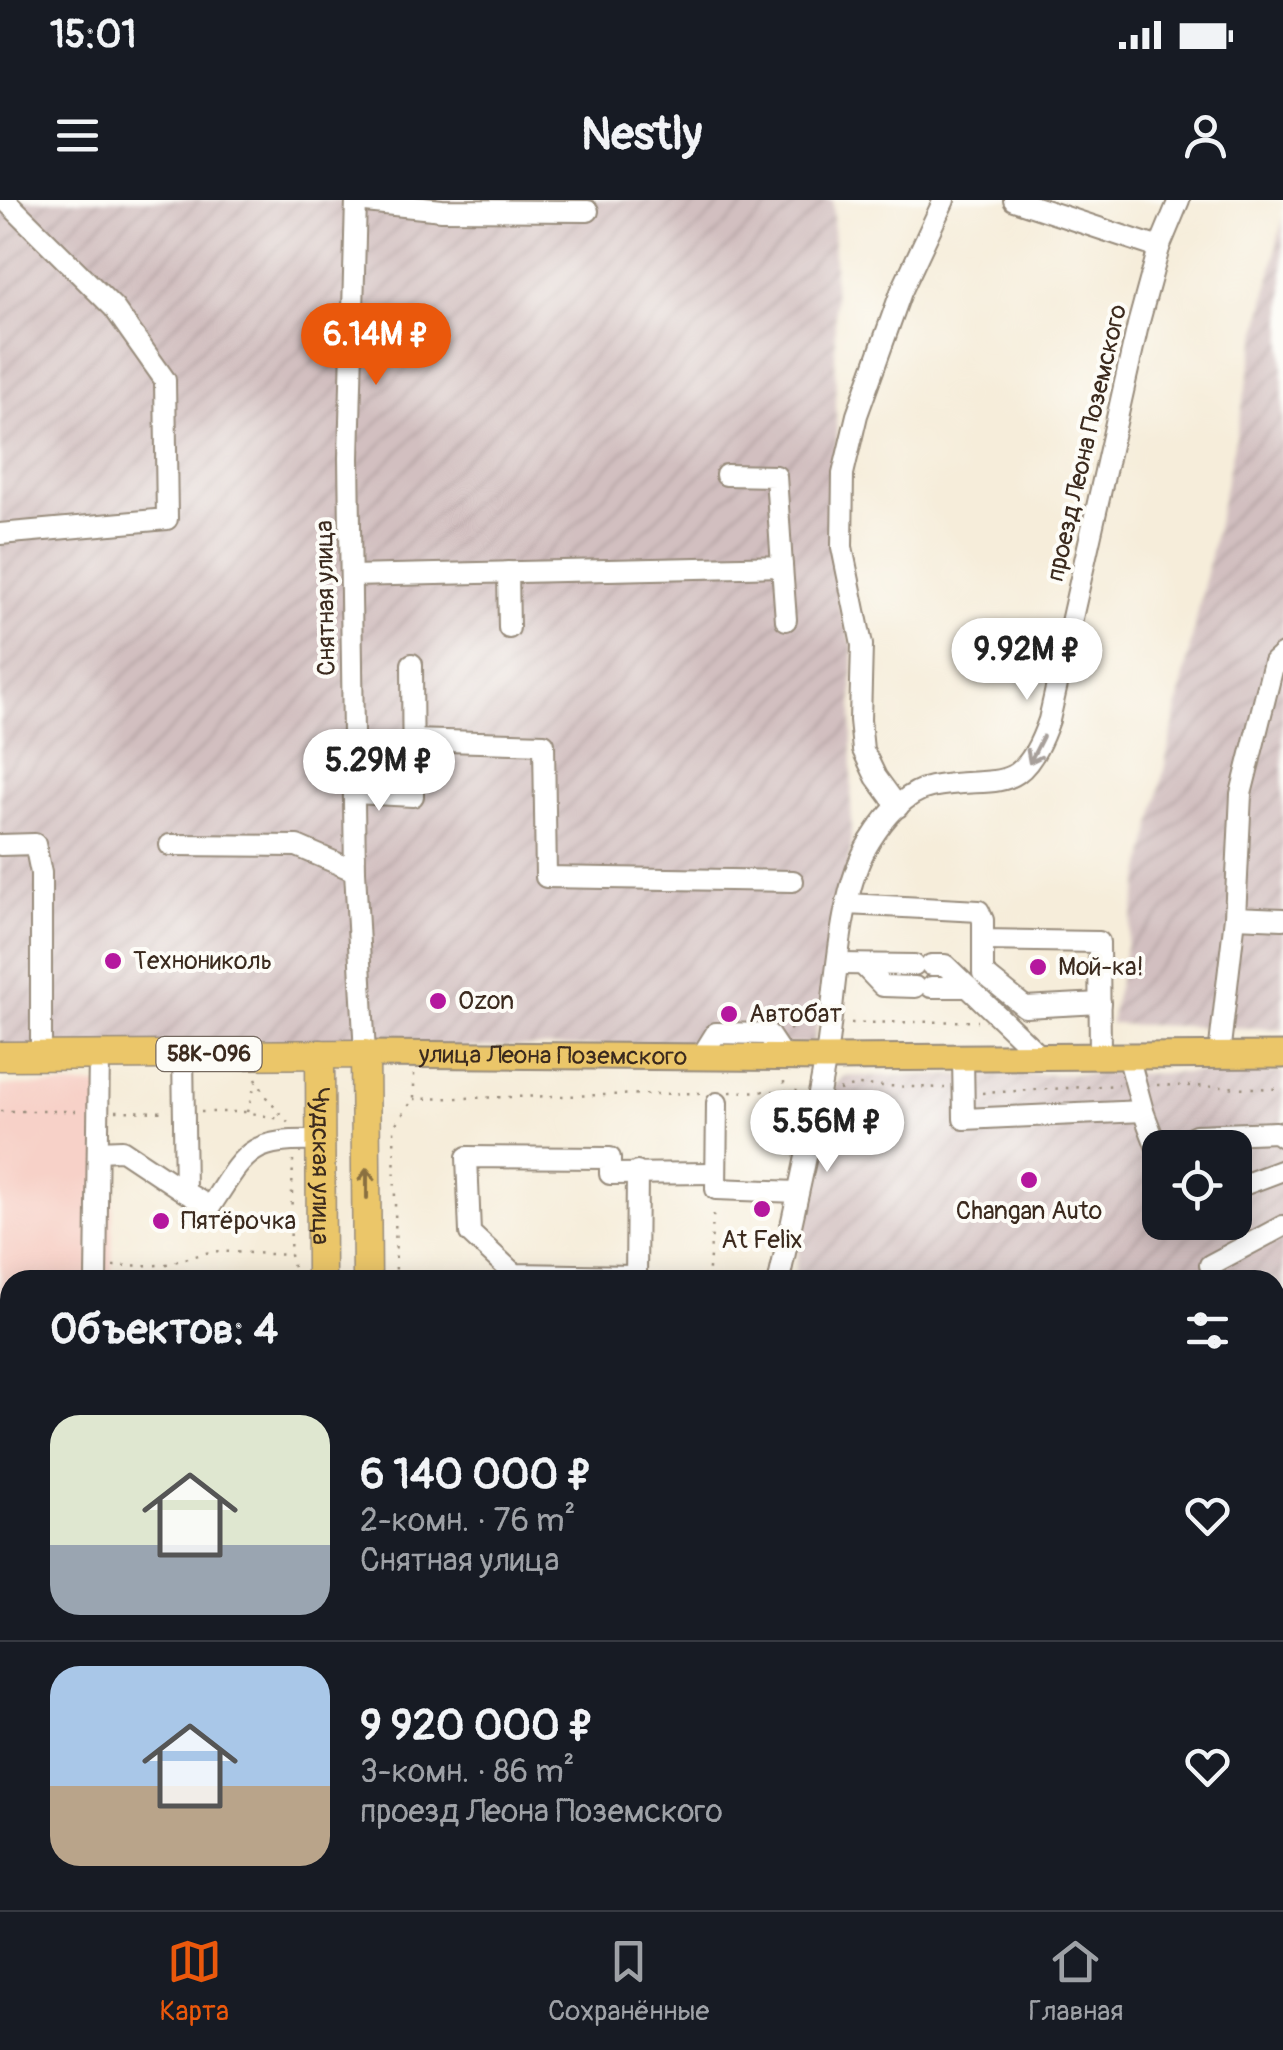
<!DOCTYPE html>
<html lang="ru">
<head>
<meta charset="utf-8">
<style>
	:root { --surface:#171b24; --page:#20242c; --text:#f1f3f6; --muted:#9ea1a6; --line:#363941; --accent:#ea580c }
	body { margin:0; font-family:Pangolin,sans-serif; background:var(--page); color:var(--text); height:100vh; display:flex; flex-direction:column; font-size:38px; white-space:nowrap }
	* { box-sizing:border-box; margin:0 }
	p { font-size:32px; color:var(--muted) }
	.icon { flex:none; width:55px; height:55px; fill:none; stroke:currentColor; stroke-width:2; stroke-linecap:round; stroke-linejoin:round }
	.map { position:relative; flex:1; overflow:hidden }
	.details { position:absolute; left:0px; top:1070px; width:1285px; height:640px; display:flex; flex-direction:column; background:var(--surface); border-radius:30px 30px 0 0; box-shadow:0 5px 25px #0003 }
	.details>* { flex:none }
	.controls { position:absolute; left:1142px; top:930px; display:grid; gap:20px }
	.controls a { display:grid; place-items:center; width:110px; height:110px; border-radius:20px; background:var(--surface); box-shadow:0 5px 25px #0003; font-size:50px }
	.price { position:absolute; translate:-50% -85px; padding:0 22px; border-radius:35px; background:#fff; color:#222; font-size:32px; line-height:65px; filter:drop-shadow(0 2px 5px #0008) }
	.price::after { content:''; position:absolute; left:50%; top:60px; width:30px; height:22px; margin-left:-15px; background:inherit; clip-path:polygon(0 0,100% 0,50% 100%) }
	.price.on { background:var(--accent); color:#fff }
	ul { padding:0; list-style:none }
	li { display:flex; align-items:center; gap:30px; height:250px; padding:0 50px }
	li+li { border-top:2px solid var(--line) }
	li span { display:grid; place-items:center; flex:none; width:280px; height:200px; border-radius:30px; color:#555 }
	li>.icon { margin-inline-start:auto }
	span .icon { width:120px; height:120px; fill:#fffc; stroke-width:1 }
	li b { font-size:42px }
	h2 { display:flex; justify-content:space-between; align-items:center; height:120px; padding:0 50px; font-size:42px }
	.status { display:flex; justify-content:space-between; align-items:center; height:70px; padding:0 50px; background:var(--surface); direction:ltr }
	.status svg { height:28px; fill:currentColor }
	header { display:flex; justify-content:space-between; align-items:center; height:130px; padding:0 50px; background:var(--surface); font-size:45px; font-weight:700 }
	.tab-bar { display:flex; justify-content:space-around; align-items:center; height:140px; border-top:2px solid var(--line); background:var(--surface); font-size:28px; color:var(--muted) }
	.tab-bar a { display:grid; justify-items:center; gap:5px }
	.tab-bar .on { color:var(--accent) }
	.map>svg:first-child { display:block }
	.built { fill:#f7d1c8 }
	.industrial { fill:url(#industrial-furrows); fill-rule:evenodd }
	.lines { fill:none; stroke-linecap:round; stroke-linejoin:round }
	.minor-casing { stroke:#988c7c; stroke-width:24 }
	.major-casing { stroke:#988c7c; stroke-width:29 }
	.highway-casing { stroke:#988c7c; stroke-width:31 }
	.path { stroke:#988c7c; stroke-width:2.5; stroke-dasharray:2.5 8; stroke-linecap:butt }
	.minor { stroke:#fff; stroke-width:20 }
	.major { stroke:#ebc669; stroke-width:25 }
	.highway { stroke:#ebc669; stroke-width:28 }
	.oneway { stroke:#a79f9a }
	.oneway2 { stroke:#8a7040 }
	.poi-dot { fill:#b5179e; stroke:#fdfcf7; stroke-width:4 }
	.labels { text-anchor:middle; dominant-baseline:central; stroke-width:8; stroke-linejoin:round; paint-order:stroke }
	.shield { fill:#fdfcf7; stroke:#75695f; stroke-width:2.5 }
	.shield-label { font-size:22px; font-weight:bold; fill:#3b2a1e }
	.street-label { font-size:25px; fill:#3b2a1e; stroke:#fdfcf7 }
	.poi-label { font-size:25px; fill:#3b2a1e; stroke:#fdfcf7; text-anchor:start }
</style>
</head>
<body>
<div class="status"><b>15:01</b><svg viewBox="0 0 49 12"><path d="M0 12V9h3v3zM5 12V6h3v6zM10 12V3h3v9zM15 12V0h3v12zM26 1h20v11H26zM47 4h2v5h-2z"/></svg></div>
<header><svg class="icon" aria-label="menu" viewBox="0 0 24 24"><path d="M4 6h16M4 12h16M4 18h16"/></svg>Nestly<svg class="icon" aria-label="person" viewBox="0 0 24 24"><circle cx="12" cy="8" r="4"/><path d="M4 21q1-7 8-7t8 7"/></svg></header>
<div class="map">
<svg width="1283" height="1710" viewBox="0 0 1283 1710">
	<defs>
		<pattern id="industrial-furrows" width="10" height="10" patternUnits="userSpaceOnUse" patternTransform="scale(2.5)"><rect width="10" height="10" fill="#d2bfc0"/><path d="M-1 1l2-2M0 10L10 0M9 11l2-2" fill="none" stroke="#b5a4a5"/></pattern>
	</defs>
	<rect width="100%" height="100%" fill="#fdfcf7"/>
	<filter id="ink" filterUnits="userSpaceOnUse"><feTurbulence type="fractalNoise" baseFrequency=".01" numOctaves="2"/><feDisplacementMap in="SourceGraphic" scale="20" xChannelSelector="R" yChannelSelector="G"/><feConvolveMatrix kernelMatrix="1 2 1 2 8 2 1 2 1" color-interpolation-filters="sRGB"/></filter>
	<filter id="wash" filterUnits="userSpaceOnUse"><feTurbulence type="fractalNoise" baseFrequency=".0048" numOctaves="4" result="noise"/><feDisplacementMap in="SourceGraphic" scale="40" xChannelSelector="R" yChannelSelector="G"/><feGaussianBlur stdDeviation="2.25" result="paint"/><feColorMatrix in="noise" values="0 0 0 0 0 0 0 0 0 0 0 0 0 0 0 0 0 1.4 0 .05"/><feComposite in="paint" operator="in"/></filter>
	<g filter="url(#wash)">
		<rect width="100%" height="100%" fill="#f6edda"/>
		<!-- built -->
		<polygon class="built" points="114,885 112,1080 10,1080 10,1279 0,1279 0,886"/>
		<!-- industrial -->
		<g class="industrial">
			<polygon points="0,0 833,0 839,406 853,445 851,650 813,844 0,852"/>
			<polygon points="1283,17 1283,829 1110,824 1138,690"/>
			<path d="M1283,872V1710H685L690,1700H1275V1080H794L822,900L844,876ZM1160,948H1235V1022H1160Z"/>
		</g>
	</g>
	<g filter="url(#ink)">
		<g class="lines">
			<!-- minor casing -->
			<g class="minor-casing">
				<g id="minor">
					<polyline points="356,0 349,258 355,671 365,854"/>
					<polyline points="1014,0 1159,48"/>
					<polyline points="356,1 442,10 588,11"/>
					<polyline points="0,334 167,319 165,180 114,108 5,0"/>
					<polyline points="782,366 786,420"/>
					<polyline points="508,372 509,428"/>
					<polyline points="351,376 782,366 776,276 726,275"/>
					<polyline points="1283,454 1274,462 1241,594 1235,717 1283,719"/>
					<polyline points="412,540 544,544 546,677 793,681"/>
					<polyline points="354,593 413,596 412,464"/>
					<polyline points="898,607 876,577 863,550 860,520 862,445 842,347 843,274 857,215 901,92 944,0"/>
					<polyline points="0,645 35,644 41,673 41,855"/>
					<polyline points="170,645 297,646 355,671"/>
					<polyline points="847,704 979,711 983,720 983,740 1099,742 1100,855"/>
					<polyline points="983,740 983,773 1025,807 1100,803"/>
					<polyline points="839,764 914,765"/>
					<polyline points="863,765 883,786 915,787"/>
					<polyline points="931,765 945,765 1040,856"/>
					<polyline points="931,787 968,787"/>
					<path d="M183,854L185,992L210,1007C247,950 249,939 320,941"/>
					<polyline points="1128,855 1143,911 1160,956"/>
					<polyline points="1219,855 1235,717"/>
					<polyline points="963,856 964,919 1143,911"/>
					<polyline points="701,857 716,833 768,834 784,858"/>
					<polyline points="717,903 716,989 798,992"/>
					<polyline points="1168,948 1196,935 1276,932 1283,937"/>
					<polyline points="98,951 122,950 185,992"/>
					<polyline points="1235,988 1283,970"/>
					<polyline points="1210,1065 1283,1026"/>
					<polyline points="636,1076 514,1074 470,1033 467,957 610,958 610,974 716,973"/>
					<polyline points="96,1080 99,854"/>
					<polyline points="636,1080 637,972"/>
					<path d="M779,1080C795,1006 813,931 826,856C836,795 837,693 870,641C883,620 905,592 931,587C997,574 1021,601 1049,520L1138,125L1159,48L1179,0"/>
					<polyline points="0,1262 10,1262"/>
					<polyline points="1283,1310 1279,1324 1283,1594"/>
					<polyline points="0,1499 10,1499"/>
					<polyline points="0,1513 10,1516"/>
					<polyline points="907,1700 907,1710"/>
					<polyline points="227,1710 237,1700"/>
					<polyline points="665,1710 670,1700"/>
					<polyline points="798,1710 798,1700"/>
				</g>
			</g>
			<!-- major casing -->
			<g class="major-casing">
				<g id="major">
					<path id="s1" d="M365,854L825,858L1283,855"/>
				</g>
			</g>
			<!-- highway casing -->
			<g class="highway-casing">
				<g id="highway">
					<path id="s2" d="M320,854L321,1080"/>
					<polyline points="0,856 365,854 367,1080"/>
					<polyline points="380,1700 380,1710"/>
					<polyline points="324,1710 324,1700"/>
				</g>
			</g>
			<!-- path -->
			<g class="path">
				<polyline points="851,823 978,821"/>
				<polyline points="789,830 802,822 813,822"/>
				<polyline points="256,878 266,897 289,924"/>
				<polyline points="784,881 784,891 801,891"/>
				<polyline points="1157,885 1283,889"/>
				<polyline points="839,890 856,885 945,888"/>
				<polyline points="730,892 782,891"/>
				<polyline points="982,893 1119,885"/>
				<polyline points="414,899 702,893"/>
				<polyline points="0,911 78,911"/>
				<polyline points="116,911 168,912"/>
				<polyline points="201,912 247,912 284,920"/>
				<polyline points="247,912 256,881"/>
				<polyline points="293,960 290,1055 296,1080"/>
				<polyline points="113,1066 163,1065 213,1051 290,1055"/>
				<polyline points="396,1080 394,926 414,899 414,873"/>
				<polyline points="708,1080 714,1007"/>
				<polyline points="607,1710 612,1700"/>
			</g>
			<!-- minor -->
			<use href="#minor" class="minor"/>
			<!-- major -->
			<use href="#major" class="major"/>
			<!-- highway -->
			<use href="#highway" class="highway"/>
		</g>
		<!-- one-way arrows -->
		<defs><path id="oneway-shaft" d="M-6 0H5M1.5-3L5.5 0L1.5 3" fill="none" stroke-width="1.6" stroke-linecap="round" stroke-linejoin="round" transform="scale(2.5)"/></defs>
		<use class="oneway" href="#oneway-shaft" transform="translate(1036 550) rotate(117)"/>
		<use class="oneway2" href="#oneway-shaft" transform="translate(367 983) rotate(-90)"/>
	</g>
	<!-- markers -->
	<g class="poi-dot">
		<circle cx="113" cy="761" r="10"/>
		<circle cx="1038" cy="767" r="10"/>
		<circle cx="438" cy="801" r="10"/>
		<circle cx="729" cy="814" r="10"/>
		<circle cx="1029" cy="980" r="10"/>
		<circle cx="762" cy="1009" r="10"/>
		<circle cx="161" cy="1021" r="10"/>
	</g>
	<g class="labels">
		<!-- shield labels -->
		<rect class="shield" x="156.5" y="837" width="105" height="34" rx="8"/>
		<g class="shield-label">
			<text x="209" y="854">58К-096</text>
		</g>
		<!-- street labels -->
		<g class="street-label">
			<text transform="translate(1087 243) rotate(-77)">проезд Леона Поземского</text>
			<text transform="translate(326 398) rotate(-91)">Снятная улица</text>
			<text stroke="none"><textPath href="#s1" startOffset="188">улица Леона Поземского</textPath></text>
			<text stroke="none"><textPath href="#s2" startOffset="112">Чудская улица</textPath></text>
		</g>
		<!-- poi labels -->
		<g class="poi-label">
			<text x="133" y="761">Технониколь</text>
			<text x="1058" y="767">Мой-ка!</text>
			<text x="458" y="801">Ozon</text>
			<text x="749" y="814">Автобат</text>
			<text x="1029" y="1011" text-anchor="middle">Changan Auto</text>
			<text x="181" y="1021">Пятёрочка</text>
			<text x="762" y="1040" text-anchor="middle">At Felix</text>
		</g>
	</g>
</svg>
<div class="controls">
<a><svg class="icon" aria-label="locate" viewBox="0 0 24 24"><circle cx="12" cy="12" r="6"/><path d="M12 2v4M12 18v4M2 12h4M18 12h4"/></svg></a>
</div>
<b class="price on" style="left:376px;top:188px">6.14M ₽</b>
<b class="price" style="left:1027px;top:503px">9.92M ₽</b>
<b class="price" style="left:379px;top:614px">5.29M ₽</b>
<b class="price" style="left:827px;top:975px">5.56M ₽</b>
<section class="details">
<h2>Объектов: 4<svg class="icon" aria-label="filters" viewBox="0 0 24 24"><path d="M4 7h16M4 17h16"/><circle cx="9" cy="7" r="2"/><circle cx="15" cy="17" r="2"/></svg></h2>
<ul>
<li><span style="background:linear-gradient(#dfe7d0 65%,#9aa5b1 0)"><svg class="icon" aria-label="home" viewBox="0 0 24 24"><path d="M3 11l9-7 9 7M6 9v11h12V9"/></svg></span><div><b>6 140 000 ₽</b><p>2-комн. · 76 m²</p><p>Снятная улица</p></div><svg class="icon" aria-label="heart" viewBox="0 0 24 24"><path d="M12 20l-8-8c-3-5 5-10 8-4 3-6 11-1 8 4z"/></svg></li>
<li><span style="background:linear-gradient(#a9c7e8 60%,#b9a48a 0)"><svg class="icon" aria-label="home" viewBox="0 0 24 24"><path d="M3 11l9-7 9 7M6 9v11h12V9"/></svg></span><div><b>9 920 000 ₽</b><p>3-комн. · 86 m²</p><p>проезд Леона Поземского</p></div><svg class="icon" aria-label="heart" viewBox="0 0 24 24"><path d="M12 20l-8-8c-3-5 5-10 8-4 3-6 11-1 8 4z"/></svg></li>
</ul>
</section>
</div>
<nav class="tab-bar">
<a class="on"><svg class="icon" aria-label="map" viewBox="0 0 24 24"><path d="M3 6l6-2 6 2 6-2v14l-6 2-6-2-6 2zM9 4v14M15 6v14"/></svg>Карта</a>
<a><svg class="icon" aria-label="saved" viewBox="0 0 24 24"><path d="M7 4h10v16l-5-4-5 4z"/></svg>Сохранённые</a>
<a><svg class="icon" aria-label="home" viewBox="0 0 24 24"><path d="M3 11l9-7 9 7M6 9v11h12V9"/></svg>Главная</a>
</nav>
</body>
</html>
